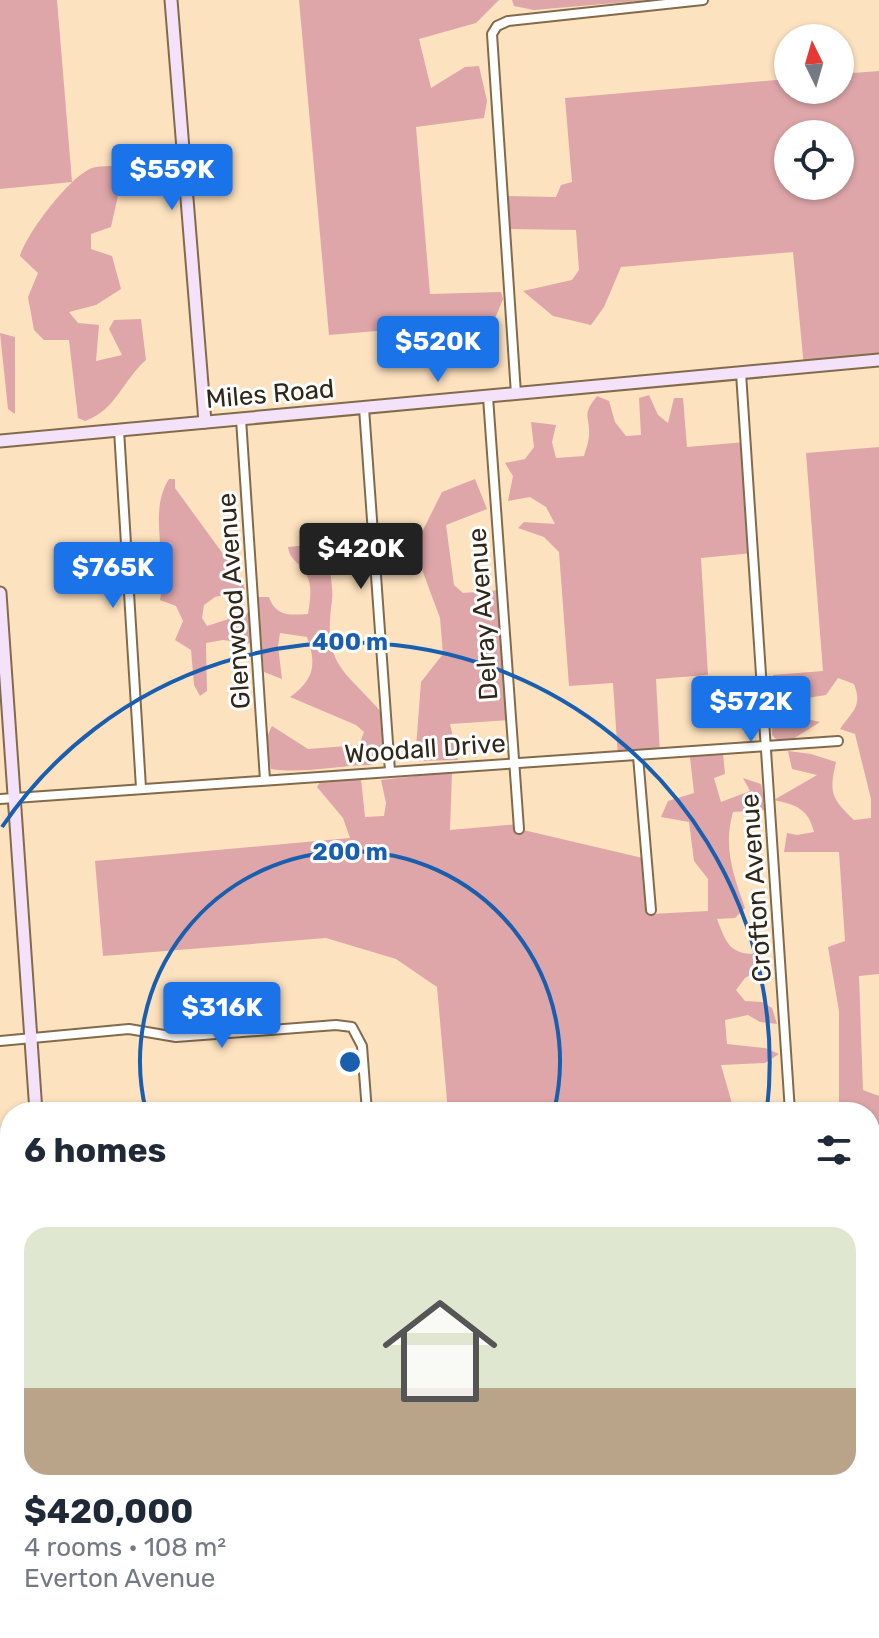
<!DOCTYPE html>
<html lang="en">
<head>
<meta charset="utf-8">
<style>
	:root { --surface:#fff; --page:#f6f6f7; --text:#1f2937; --muted:#747a83; --line:#e0e1e3; --accent:#1a73e8 }
	body { margin:0; font-family:Rubik,sans-serif; background:var(--page); color:var(--text); height:100vh; display:flex; flex-direction:column; font-size:30px; white-space:nowrap }
	* { box-sizing:border-box; margin:0 }
	p { font-size:26px; color:var(--muted) }
	.icon { flex:none; width:44px; height:44px; fill:none; stroke:currentColor; stroke-width:2; stroke-linecap:round; stroke-linejoin:round }
	.map { position:relative; flex:1; overflow:hidden }
	.sheet { position:absolute; left:0px; top:1102px; width:880px; height:536px; display:flex; flex-direction:column; background:var(--surface); border-radius:32px 32px 0 0; box-shadow:0 2px 6px #0004 }
	.sheet>* { flex:none }
	.needle { width:52px; rotate:355deg }
	.tools { position:absolute; left:774px; top:24px; display:grid; gap:16px }
	.tools a { display:grid; place-items:center; width:80px; height:80px; border-radius:50%; background:var(--surface); box-shadow:0 2px 6px #0004; font-size:40px }
	.price { position:absolute; translate:-50% -68px; padding:0 18px; border-radius:8px; background:var(--accent); color:#fff; font-size:26px; line-height:52px; filter:drop-shadow(0 2px 4px #0008) }
	.price::after { content:''; position:absolute; left:50%; top:48px; width:24px; height:18px; margin-left:-12px; background:inherit; clip-path:polygon(0 0,100% 0,50% 100%) }
	.price.selected { background:#222; color:#fff }
	ul { padding:0; list-style:none }
	li { display:grid; align-content:center; gap:16px; height:424px; padding:0 24px }
	li+li { border-top:2px solid var(--line) }
	li span { display:grid; place-items:center; height:248px; border-radius:24px; color:#555 }
	li>.icon { margin-inline-start:auto }
	span .icon { width:144px; height:144px; fill:#fffc; stroke-width:1 }
	li b { font-size:34px }
	h2 { display:flex; justify-content:space-between; align-items:center; height:96px; padding:0 24px; font-size:34px }
	.map>svg:first-child { display:block }
	.green { fill:#dea6a8; fill-rule:evenodd }
	.lines { fill:none; stroke-linecap:round; stroke-linejoin:round }
	.street-casing { stroke:#826b4b; stroke-width:12 }
	.secondary-casing { stroke:#826b4b; stroke-width:15 }
	.street { stroke:#fff; stroke-width:8 }
	.secondary { stroke:#f3e2fa; stroke-width:11 }
	.ring { fill:none; stroke:#1a5faf; stroke-width:4 }
	.labels { text-anchor:middle; dominant-baseline:central; stroke-width:6; stroke-linejoin:round; paint-order:stroke }
	.street-label { font-size:26px; fill:#302619; stroke:#fff }
	.centre { fill:#1a5faf; stroke:#fff; stroke-width:4 }
	.ring-label { font-size:24px; text-anchor:middle; font-weight:bold; fill:#1a5faf; stroke:#fff; stroke-width:6; stroke-linejoin:round; paint-order:stroke }
</style>
</head>
<body>
<div class="map">
<svg width="879" height="1638" viewBox="0 0 879 1638">
	<rect width="100%" height="100%" fill="#fde2bf"/>
	<!-- green -->
	<g class="green">
		<polygon points="0,0 57,0 72,182 0,189"/>
		<polygon points="299,0 499,0 476,23 419,39 431,88 465,67 479,66 487,101 484,118 416,127 430,294 501,292 503,299 494,321 329,335"/>
		<polygon points="512,0 650,0 534,10 514,6"/>
		<path d="M879,71V361L804,367L793,252L621,267L604,307L591,325L553,316L523,291L572,280L579,270L576,230L509,229L507,196L556,197L561,185L572,182L565,98L788,79V90H840V74ZM788,134H840V186H788Z"/>
		<path d="M117,166L123,173L111,227L91,234V249L112,256L121,289L96,305L69,312L78,323L99,325L96,361L122,355L109,329L114,320L141,319L146,360C123,380 116,410 85,421L78,418L69,340H44L34,330L28,297L38,273L20,256C27,233 69,177 92,168C99,166 110,166 117,166Z"/>
		<polygon points="0,333 15,337 15,414 8,409"/>
		<path d="M649,395L658,415L668,423L674,398H683L687,447L746,442L753,553L701,558L708,675L656,679L660,754L618,757L613,683L569,686L559,552L544,537L518,528L524,522L555,524L546,507L530,497L508,501L513,476L505,463L525,459L534,447L531,422L556,425L552,442L556,458L584,456C586,449 589,441 589,435C590,415 581,416 597,396L609,401L615,422L626,436L641,435L639,398Z"/>
		<path d="M879,447V974L859,976L863,1090L879,1096V1155L870,1175V1112H839V1011L828,947L845,941L839,852H784L787,833L797,835L814,832C808,808 796,805 774,800L817,775L792,769L788,751L811,754L836,762C829,793 831,798 854,820L871,818V799L855,734L840,729C852,711 863,707 854,684L838,678L826,695L788,701L790,715L820,722L793,739L777,740L772,735L773,675L823,671L806,453Z"/>
		<path d="M169,479H175V488L242,580L245,590L215,597L204,605L202,618L207,626L250,612L255,644L223,640L206,643L207,691L200,696L194,685L191,650L175,640L183,621L176,606L160,600C169,560 147,513 169,479Z"/>
		<polygon points="475,479 487,509 446,525 454,585 463,593 501,590 510,720 450,724 458,760 415,761 421,682 443,654 440,618 414,548 442,492"/>
		<path d="M356,540L371,553L333,556C327,571 334,585 332,600C323,666 342,667 381,712L383,756L372,765C338,765 305,774 271,769L266,739L272,726L308,749L359,745L364,732L356,725L290,697C314,680 317,664 307,637L280,633L278,646L282,679L264,672L257,597H269C276,617 290,615 308,614C310,601 313,586 306,574C300,562 290,561 288,547Z"/>
		<path d="M723,753L725,774L714,778L721,802L750,791L743,778L761,784L766,810L733,812C723,847 733,874 745,908L735,918L717,919C726,942 729,954 755,954L767,966L745,978L736,990L745,1001L762,1002L772,1008L777,1024L760,1022L748,1015L725,1020L727,1044L765,1048L779,1054L765,1063L721,1065L733,1107L742,1112H448L437,987L396,959L326,938L103,956L95,861L350,838L343,818L317,787L320,782L361,779L365,817L384,816L386,803L381,780L452,772L450,830L518,824L519,829L647,859L651,914L708,911V879L694,861L689,822L661,817L668,801L694,793L690,757Z"/>
		<polygon points="870,1199 879,1236 879,1271 874,1272 879,1353 879,1638 128,1638 149,1636 149,1628 181,1628 182,1634 226,1628 870,1628"/>
		<polygon points="68,1628 70,1638 0,1638 0,1633"/>
	</g>
	<g class="lines">
		<!-- street casing -->
		<g class="street-casing">
			<g id="street">
				<polyline points="741,373 790,1112"/>
				<polyline points="516,394 492,34 497,26 508,21 703,0"/>
				<polyline points="488,397 519,829"/>
				<polyline points="364,408 390,771"/>
				<polyline points="241,419 265,780"/>
				<polyline points="119,430 141,788"/>
				<polyline points="638,756 651,910"/>
				<polyline points="0,799 838,741"/>
				<polyline points="0,1041 129,1029 176,1037 336,1025 352,1027 362,1046 367,1112"/>
				<polyline points="424,1628 427,1638"/>
			</g>
		</g>
		<!-- secondary casing -->
		<g class="secondary-casing">
			<g id="secondary">
				<polyline points="171,0 205,422"/>
				<polyline points="0,441 879,360"/>
				<polyline points="0,593 36,1112"/>
				<polyline points="870,1509 879,1506"/>
				<polyline points="69,1628 70,1638"/>
				<polyline points="516,1638 544,1628"/>
			</g>
		</g>
		<!-- street -->
		<use href="#street" class="street"/>
		<!-- secondary -->
		<use href="#secondary" class="secondary"/>
	</g>
	<!-- distance rings -->
	<g class="ring">
		<path d="M146 1111A210 210 0 1 1 554 1111"/>
		<path d="M2 827A420 420 0 0 1 767 1110"/>
	</g>
	<g class="labels">
		<!-- street labels -->
		<g class="street-label">
			<text transform="translate(270 394) rotate(-5)">Miles Road</text>
			<text transform="translate(234 601) rotate(-94)">Glenwood Avenue</text>
			<text transform="translate(483 614) rotate(-94)">Delray Avenue</text>
			<text transform="translate(425 749) rotate(-4)">Woodall Drive</text>
			<text transform="translate(756 888) rotate(-94)">Crofton Avenue</text>
		</g>
	</g>
	<circle cx="350" cy="1062" r="12" class="centre"/>
	<g class="ring-label">
		<text x="350" y="650">400 m</text>
		<text x="350" y="860">200 m</text>
	</g>
</svg>
<div class="tools">
<a><svg class="needle" viewBox="-14 -14 28 28"><path d="M0-13l5 13h-10z" fill="#e53935"/><path d="M0 13l5-13h-10z" fill="#747a83"/></svg></a>
<a><svg class="icon" aria-label="locate" viewBox="0 0 24 24"><circle cx="12" cy="12" r="6"/><path d="M12 2v4M12 18v4M2 12h4M18 12h4"/></svg></a>
</div>
<b class="price" style="left:172px;top:212px">$559K</b>
<b class="price" style="left:438px;top:384px">$520K</b>
<b class="price selected" style="left:361px;top:591px">$420K</b>
<b class="price" style="left:113px;top:610px">$765K</b>
<b class="price" style="left:751px;top:744px">$572K</b>
<b class="price" style="left:222px;top:1050px">$316K</b>
<section class="sheet">
<h2>6 homes<svg class="icon" aria-label="filters" viewBox="0 0 24 24"><path d="M4 7h16M4 17h16"/><circle cx="9" cy="7" r="2"/><circle cx="15" cy="17" r="2"/></svg></h2>
<ul>
<li><span style="background:linear-gradient(#dfe7d0 65%,#b9a48a 0)"><svg class="icon" aria-label="home" viewBox="0 0 24 24"><path d="M3 11l9-7 9 7M6 9v11h12V9"/></svg></span><div><b>$420,000</b><p>4 rooms · 108 m²</p><p>Everton Avenue</p></div></li>
</ul>
</section>
</div>
</body>
</html>
